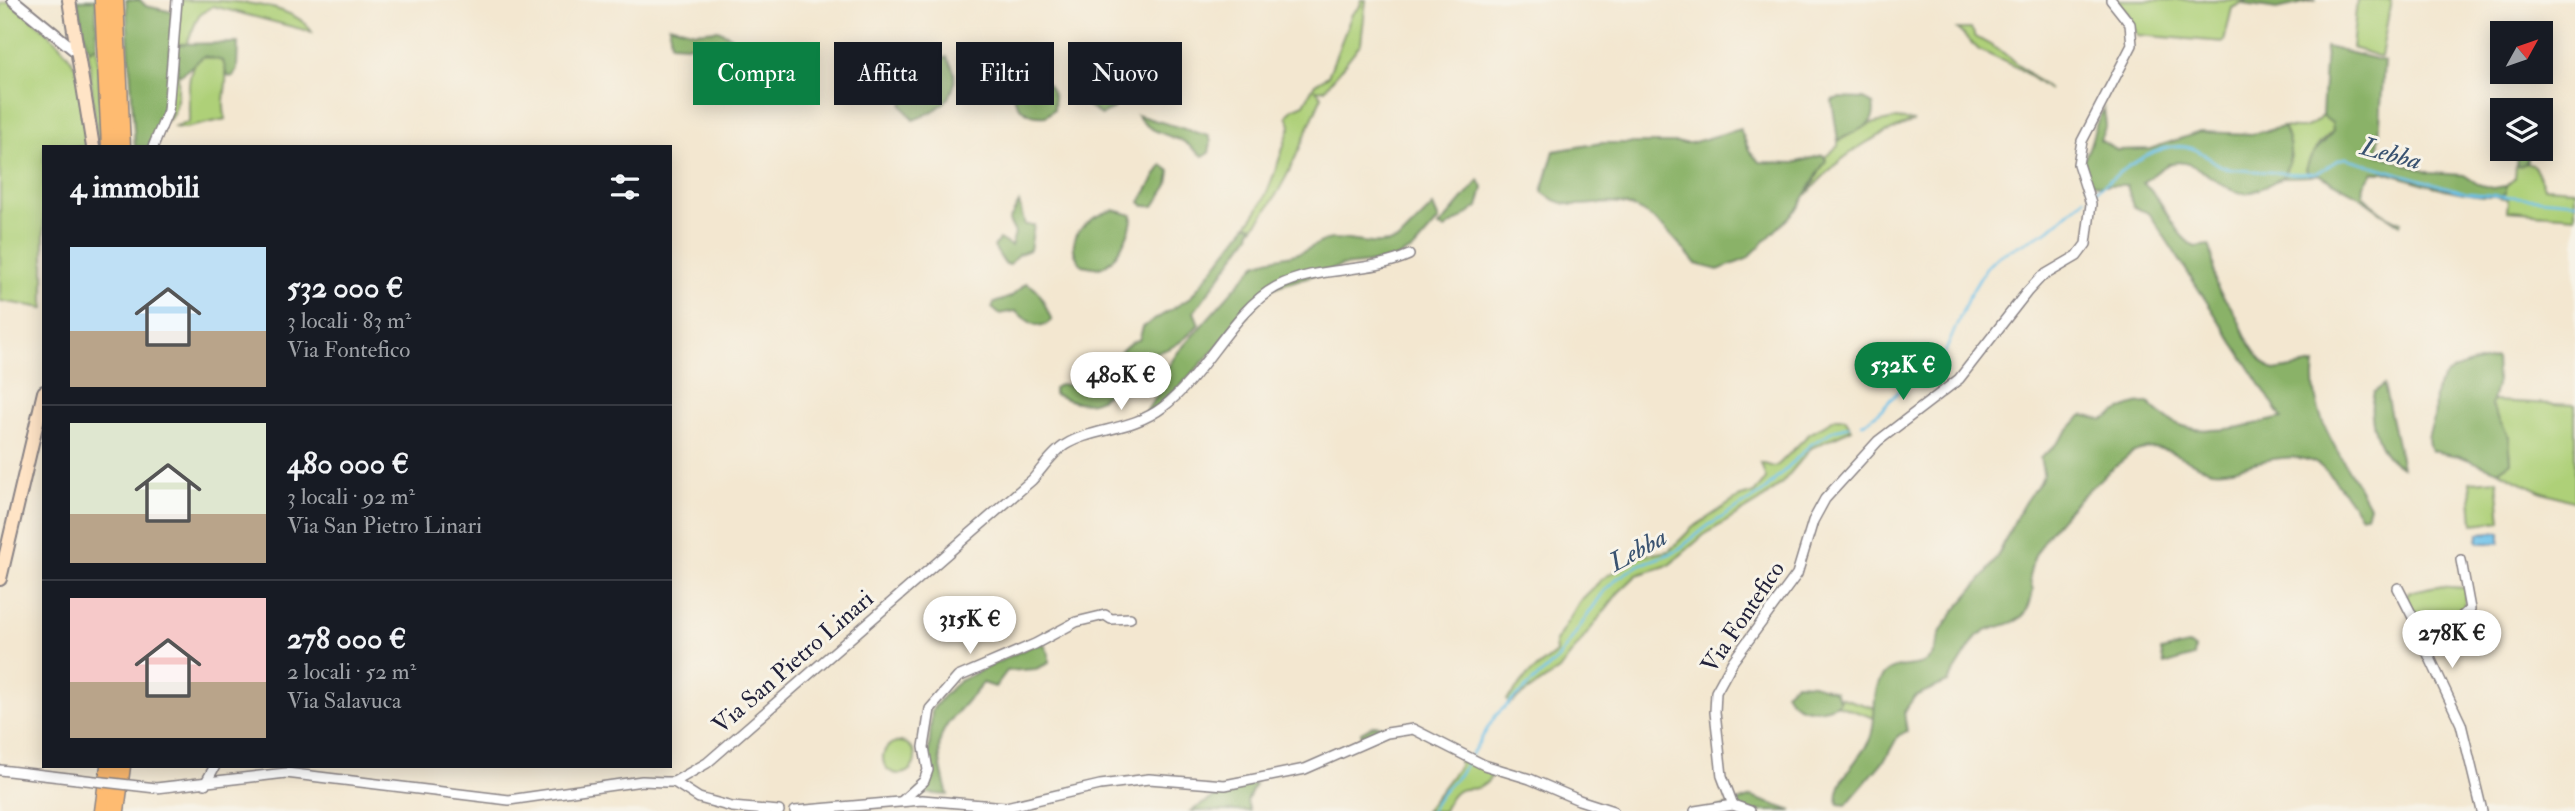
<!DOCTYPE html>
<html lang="it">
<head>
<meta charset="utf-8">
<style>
	:root { --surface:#171b24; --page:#20242c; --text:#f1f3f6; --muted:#9ea1a6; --line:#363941; --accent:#0b8043 }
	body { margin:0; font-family:"IM FELL Double Pica",serif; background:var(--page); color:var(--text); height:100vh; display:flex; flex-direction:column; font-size:26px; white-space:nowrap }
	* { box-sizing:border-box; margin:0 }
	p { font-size:23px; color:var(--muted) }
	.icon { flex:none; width:38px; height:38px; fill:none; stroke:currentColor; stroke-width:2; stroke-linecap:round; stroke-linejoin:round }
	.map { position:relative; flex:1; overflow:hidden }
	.sheet { position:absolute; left:42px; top:145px; width:630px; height:623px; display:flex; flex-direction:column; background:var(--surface); border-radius:0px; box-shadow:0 4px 18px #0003 }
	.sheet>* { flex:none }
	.guide { position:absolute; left:693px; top:42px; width:665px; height:63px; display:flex; gap:14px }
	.needle { width:46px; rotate:50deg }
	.tools { position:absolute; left:2490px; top:21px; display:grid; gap:14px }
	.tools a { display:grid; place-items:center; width:63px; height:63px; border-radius:0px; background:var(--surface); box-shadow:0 4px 18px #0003; font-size:35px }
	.price { position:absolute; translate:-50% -60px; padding:0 16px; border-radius:24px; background:#fff; color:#222; font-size:23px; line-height:46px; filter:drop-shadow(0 2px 4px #0008) }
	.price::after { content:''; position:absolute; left:50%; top:42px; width:21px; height:16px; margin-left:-10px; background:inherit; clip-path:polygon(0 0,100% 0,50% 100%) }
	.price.on { background:var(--accent); color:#fff }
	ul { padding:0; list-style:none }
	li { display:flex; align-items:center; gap:21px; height:175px; padding:0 28px }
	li+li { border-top:2px solid var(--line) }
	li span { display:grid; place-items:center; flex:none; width:196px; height:140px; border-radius:0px; color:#555 }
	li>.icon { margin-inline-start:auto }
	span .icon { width:84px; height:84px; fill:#fffc; stroke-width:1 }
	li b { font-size:30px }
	h2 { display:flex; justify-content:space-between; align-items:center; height:84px; padding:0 28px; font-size:30px }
	.chip { padding:0 24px; border-radius:0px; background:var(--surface); box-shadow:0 4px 18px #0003; font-size:24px; line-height:63px }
	.chip.on { background:var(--accent); color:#fff }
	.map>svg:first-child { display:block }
	.green { fill:#aed078; stroke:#68795a; stroke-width:2 }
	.forest { fill:#8ab268; stroke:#566a52; stroke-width:2 }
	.water { fill:#6ec2ea; stroke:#487292; stroke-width:2 }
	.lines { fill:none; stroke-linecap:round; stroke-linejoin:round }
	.stream { stroke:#6ec2ea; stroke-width:2.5 }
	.minor-casing { stroke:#8a8486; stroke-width:12 }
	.tertiary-casing { stroke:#8a8486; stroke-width:14 }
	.secondary-casing { stroke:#8a8486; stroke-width:16 }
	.motorway-casing { stroke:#8a8486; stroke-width:19 }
	.minor { stroke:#fff; stroke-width:9 }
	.tertiary { stroke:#fff; stroke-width:10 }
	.secondary { stroke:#ffe4c6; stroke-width:12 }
	.motorway { stroke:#febb71; stroke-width:16 }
	.minor-bridge-casing { stroke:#8a8486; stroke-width:12; stroke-linecap:butt }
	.minor-bridge { stroke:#fff; stroke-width:9 }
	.labels { text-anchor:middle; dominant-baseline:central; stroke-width:6; stroke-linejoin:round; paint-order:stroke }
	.street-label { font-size:24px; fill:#22223b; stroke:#f7f3e8 }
	.water-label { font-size:26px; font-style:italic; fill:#395270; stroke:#f7f3e8 }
</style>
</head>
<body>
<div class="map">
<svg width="2575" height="811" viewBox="0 0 2575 811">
	<rect width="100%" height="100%" fill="#f7f3e8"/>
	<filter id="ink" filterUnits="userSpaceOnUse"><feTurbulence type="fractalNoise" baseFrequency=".0143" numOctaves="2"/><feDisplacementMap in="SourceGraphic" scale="14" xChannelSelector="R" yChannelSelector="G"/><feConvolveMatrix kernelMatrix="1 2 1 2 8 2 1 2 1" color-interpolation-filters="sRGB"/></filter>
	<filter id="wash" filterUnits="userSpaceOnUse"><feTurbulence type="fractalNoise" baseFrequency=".00686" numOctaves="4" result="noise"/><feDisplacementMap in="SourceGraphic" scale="28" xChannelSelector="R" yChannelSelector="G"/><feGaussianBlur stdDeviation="1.57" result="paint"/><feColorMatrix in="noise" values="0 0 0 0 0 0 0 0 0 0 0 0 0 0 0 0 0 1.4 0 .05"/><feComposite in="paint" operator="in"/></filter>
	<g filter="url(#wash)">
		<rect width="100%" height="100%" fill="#f3e7d0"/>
		<!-- green -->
		<g class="green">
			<path d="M180,0C217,0 293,0 312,32L213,6L199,15L186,45L176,44C178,62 183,111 167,121Z"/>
			<path d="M1361,0H1366L1361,43L1325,89L1316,90L1322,96C1302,141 1285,191 1252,229V225H1247C1270,198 1279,157 1291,125L1287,116L1292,109L1304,104L1315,84L1328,76L1352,14L1360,6Z"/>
			<polygon points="2115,0 2247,0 2232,8 2224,42 2137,35 2127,12"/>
			<polygon points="2357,0 2391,0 2381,57 2352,48"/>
			<path d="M9,1C33,21 60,39 75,66C84,83 85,127 86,147H44V308L0,301V4Z"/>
			<polygon points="1957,29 1971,29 1976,37 2001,51 2049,90 2018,68 1979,50"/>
			<polygon points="97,46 103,147 98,147 88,50"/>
			<path d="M203,56L223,61C232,79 219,99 226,119L185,128L173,127L189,122C190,102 183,66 203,56Z"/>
			<path d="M2322,116L2332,123L2333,131L2319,144L2306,169L2310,176L2283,177L2291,156L2283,127C2301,129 2309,130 2322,116Z"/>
			<path d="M1895,119L1914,121C1869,137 1836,158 1807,195L1826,160L1825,157L1838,146V141L1870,124Z"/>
			<polygon points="2526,163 2534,166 2544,187 2575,189 2575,216 2507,211 2508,199 2499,197 2506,193 2506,186 2515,178 2516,164"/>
			<polygon points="2492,401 2575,405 2575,502 2540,491 2498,471 2511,462 2509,437 2490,406"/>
			<polygon points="1836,418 1845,418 1852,429 1811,448 1782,483 1760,501 1704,535 1669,565 1637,575 1619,592 1559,670 1509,704 1507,700 1527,676 1556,653 1555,643 1579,602 1602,579 1640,556 1669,551 1692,528 1738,498 1754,493 1766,479 1761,463 1774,467 1779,464 1809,434"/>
			<polygon points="2497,480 2501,521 2473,524 2470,482"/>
			<polygon points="2436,586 2465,588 2465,612 2420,631 2405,598 2409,592"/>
			<polygon points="1839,697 1875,708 1874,718 1837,705"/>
			<circle cx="899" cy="758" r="16"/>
			<path d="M1460,755L1494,772C1475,807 1460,769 1444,811H1425L1459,766Z"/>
		</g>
		<!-- forest -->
		<g class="forest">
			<polygon points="77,0 96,0 97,46 90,50 86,43"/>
			<path d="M126,0H140L146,6L173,12C170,58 172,107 148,147H135Z"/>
			<polygon points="2247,0 2317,0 2277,9 2244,4"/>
			<polygon points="669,25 695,32 718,30 731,36 716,52 702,46 671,44"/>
			<polygon points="238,43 237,69 233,77 227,76 223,61 204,56 181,75 178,72 175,44"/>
			<path d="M2326,47L2384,61L2378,154L2430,173L2464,175L2478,184L2492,188L2506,186V193C2488,205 2408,179 2385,172H2373L2364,185L2363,195L2380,212L2401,222L2400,225L2359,196L2318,174L2310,176L2306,169C2313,146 2321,149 2333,131L2332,123L2322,116Z"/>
			<path d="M947,57C949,62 953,67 954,72C958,99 936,112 913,120L902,105C906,86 929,64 947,57Z"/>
			<polygon points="1105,66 1113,66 1123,76 1114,108 1101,115 1087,106 1089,79"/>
			<path d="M1028,74C1045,76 1057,91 1054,109L1046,116C1027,118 1013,106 1012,87L1018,88L1021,76Z"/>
			<path d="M1839,98L1864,99L1873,104C1879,129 1854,129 1838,141L1832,100Z"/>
			<path d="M2104,109L2106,125L2100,140L2117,150L2150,149L2200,132L2252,134L2283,127C2293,147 2292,156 2283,177C2272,182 2255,194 2243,193C2217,190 2195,154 2169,164C2160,168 2151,177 2143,183C2166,202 2169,230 2195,247L2209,245C2216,259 2211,273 2217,287C2223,298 2233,307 2238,319C2248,341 2254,357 2274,371L2315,364C2307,419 2346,460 2369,506L2366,515L2361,516C2326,469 2321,446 2254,463C2241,467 2226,472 2212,470C2181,463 2167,438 2132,453C2102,476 2013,549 2033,590C2027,634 2000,619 1977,636L1948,682L1915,696L1904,712L1907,731L1898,736L1886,758L1846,805L1838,804C1833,781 1861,759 1870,739C1878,720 1870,693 1882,677C1895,660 1918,671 1930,658C1937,650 1937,638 1942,629C1958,605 1979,585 1994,562C2007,541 2014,516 2029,496C2034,488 2042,484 2043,474C2043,469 2041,463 2040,458C2058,447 2067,428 2083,415L2103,420C2119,412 2129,402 2149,403C2185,445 2235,428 2282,418L2155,222L2149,213L2133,207L2127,185H2099L2088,181C2080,163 2085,159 2090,145C2095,130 2094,125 2104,109Z"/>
			<path d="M1137,115L1209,136L1211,142L1209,153L1203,156C1194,152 1188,142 1180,140C1164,134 1147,131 1137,115Z"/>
			<path d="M1740,129L1749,150L1759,162L1794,163L1823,155L1826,160L1798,208L1747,259L1718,270L1696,264C1678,242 1655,213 1626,205C1598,197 1573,217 1542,192L1554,151L1601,143H1691Z"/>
			<polygon points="2518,149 2530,149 2526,163 2520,166 2516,164"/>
			<polygon points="1162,165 1170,171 1168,185 1154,206 1144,206 1140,202"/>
			<polygon points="1479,180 1483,188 1478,207 1445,229 1439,227"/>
			<polygon points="1019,203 1025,225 1034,225 1030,250 1019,254 1009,265 1004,263 994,247 999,239 1011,246 1015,233 1009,221"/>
			<path d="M1433,206L1439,220L1414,249L1390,261L1342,266L1272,288L1160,408L1144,414L1158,394L1160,379L1178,352L1256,264C1273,256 1292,258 1308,249C1317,245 1323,239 1333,239C1357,239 1375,248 1399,240Z"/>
			<path d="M1114,210L1132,215C1133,232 1114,264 1099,268L1082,265C1059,238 1089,216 1114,210Z"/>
			<path d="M1247,225H1252L1250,235L1194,312L1199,324C1186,339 1171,352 1150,353L1136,376L1123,367C1108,404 1090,411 1054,394V388L1061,384L1084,389C1109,379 1117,343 1139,340L1143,327L1190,298Z"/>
			<path d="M1026,283C1044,291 1043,305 1052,320C1038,333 1027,320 1015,311L999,314L992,308L994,303L1011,297Z"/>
			<path d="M2496,358L2497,380L2491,406L2509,437L2511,462L2498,471L2459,456L2431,451C2425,437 2430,432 2434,419C2436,410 2433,400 2436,392C2443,365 2474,364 2496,358Z"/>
			<path d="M2384,385L2402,467C2377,457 2367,415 2374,392Z"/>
			<path d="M1042,641L1049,654V663L1036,669L1007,671L995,687L983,683C943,732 928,727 948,795L916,793L927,780L932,710L945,694L961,680Z"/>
			<polygon points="2188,645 2195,648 2194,656 2164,665 2161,651"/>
			<path d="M1796,683L1813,684L1835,691L1840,701C1826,715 1793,712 1785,692Z"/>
			<polygon points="1374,725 1391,727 1362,742 1361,732"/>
			<polygon points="1255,784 1247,801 1250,811 1191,811 1233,786"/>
			<polygon points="1751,797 1792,811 1712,811"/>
		</g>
		<!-- water -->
		<polygon class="water" points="2500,532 2500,543 2480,543 2477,540 2479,533"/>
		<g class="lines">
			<!-- stream -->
			<g class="stream">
				<path d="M2093,193C2118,174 2158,138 2191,148C2207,152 2217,170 2238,170C2262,171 2290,175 2313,173C2326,172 2332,159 2346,158L2467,193L2575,202"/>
				<path d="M1862,424C1895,406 1904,370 1944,355L1968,298L1986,268L1998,256L2049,230L2085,198"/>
				<polyline points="1471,755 1496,715 1558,659 1604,591 1619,577 1639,565 1675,552 1709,525 1761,494 1810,445 1834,430 1849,426"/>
				<path d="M1431,811C1439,790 1459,780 1468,761"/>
			</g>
		</g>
	</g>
	<g filter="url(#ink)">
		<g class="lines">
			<!-- minor casing -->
			<g class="minor-casing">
				<g id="minor">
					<polyline points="153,147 168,111 177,0"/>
					<polyline points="2461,560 2470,609 2459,619 2426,631 2422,641 2461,724 2482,811"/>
					<polyline points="2398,588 2423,637"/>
					<polyline points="0,770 77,779"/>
					<path d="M674,782L707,763L1032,480C1042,469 1052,453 1065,445C1092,428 1132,431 1163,407C1205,375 1233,310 1276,287C1318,265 1367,274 1409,255"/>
					<polyline points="205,784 215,766"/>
					<polyline points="156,788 286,773 509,800 642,781 665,782 674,782 699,798 732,807 779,811"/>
					<polyline points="902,801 924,781 928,770 924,747 930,709 958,677 1035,644 1076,622 1105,615 1111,619 1130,618"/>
					<polyline points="1733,805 1722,776 1715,712 1716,692 1733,661 1797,574 1813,521 1825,499 1878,441 1959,379 2027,292 2041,277 2077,256 2086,244 2091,204 2078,164 2082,141 2132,45 2130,24 2111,0"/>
					<polyline points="795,811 922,800 1006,807 1100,785 1149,779 1225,785 1305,769 1387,733 1413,729 1484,765 1530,779 1579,800 1613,811"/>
					<polyline points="1695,811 1733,805 1750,811"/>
				</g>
			</g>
			<!-- tertiary casing -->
			<g class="tertiary-casing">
				<polyline id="tertiary" points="13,0 78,53"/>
			</g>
			<!-- secondary casing -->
			<g class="secondary-casing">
				<g id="secondary">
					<polyline points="69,0 93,147"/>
					<polyline points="0,579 44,392"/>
				</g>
			</g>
			<!-- motorway casing -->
			<g class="motorway-casing">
				<g id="motorway">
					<polyline points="103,0 110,147"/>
					<polyline points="115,0 122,147"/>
					<polyline points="103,811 109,766"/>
					<polyline points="116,811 122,766"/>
				</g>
			</g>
			<!-- minor -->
			<use href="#minor" class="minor"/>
			<!-- tertiary -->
			<use href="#tertiary" class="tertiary"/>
			<!-- secondary -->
			<use href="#secondary" class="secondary"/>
			<!-- motorway -->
			<use href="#motorway" class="motorway"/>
			<!-- minor-bridge casing -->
			<g class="minor-bridge-casing">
				<polyline id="minor-bridge" points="77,779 156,788"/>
			</g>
			<!-- minor-bridge -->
			<use href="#minor-bridge" class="minor-bridge"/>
		</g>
	</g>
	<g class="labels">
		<!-- street labels -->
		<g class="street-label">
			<text transform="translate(1743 617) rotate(-56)">Via Fontefico</text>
			<text transform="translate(793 662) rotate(-41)">Via San Pietro Linari</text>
		</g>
		<!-- water labels -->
		<g class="water-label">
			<text transform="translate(2391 154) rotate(15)">Lebba</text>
			<text transform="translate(1638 550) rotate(-29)">Lebba</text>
		</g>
	</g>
</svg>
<div class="tools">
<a><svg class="needle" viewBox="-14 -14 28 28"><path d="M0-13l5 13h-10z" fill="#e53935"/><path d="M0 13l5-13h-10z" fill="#9ea1a6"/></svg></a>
<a><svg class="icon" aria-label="layers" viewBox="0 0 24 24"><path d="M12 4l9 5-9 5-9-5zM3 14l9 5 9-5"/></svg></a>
</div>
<b class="price on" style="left:1903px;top:402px">532K €</b>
<b class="price" style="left:1121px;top:412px">480K €</b>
<b class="price" style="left:970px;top:656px">315K €</b>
<b class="price" style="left:2452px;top:670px">278K €</b>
<div class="guide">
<a class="chip on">Compra</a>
<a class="chip">Affitta</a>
<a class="chip">Filtri</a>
<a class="chip">Nuovo</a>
</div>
<section class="sheet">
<h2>4 immobili<svg class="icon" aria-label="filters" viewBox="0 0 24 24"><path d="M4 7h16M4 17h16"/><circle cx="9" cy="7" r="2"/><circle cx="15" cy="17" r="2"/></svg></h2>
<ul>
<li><span style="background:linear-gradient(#bfe0f5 60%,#b9a48a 0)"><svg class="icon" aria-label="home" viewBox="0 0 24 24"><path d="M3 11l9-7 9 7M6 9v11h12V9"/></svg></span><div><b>532 000 €</b><p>3 locali · 83 m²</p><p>Via Fontefico</p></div></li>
<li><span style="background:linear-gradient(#dfe7d0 65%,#b9a48a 0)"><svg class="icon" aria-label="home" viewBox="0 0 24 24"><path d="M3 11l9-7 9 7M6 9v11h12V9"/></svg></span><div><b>480 000 €</b><p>3 locali · 92 m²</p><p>Via San Pietro Linari</p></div></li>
<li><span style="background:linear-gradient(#f6c9c9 60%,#b9a48a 0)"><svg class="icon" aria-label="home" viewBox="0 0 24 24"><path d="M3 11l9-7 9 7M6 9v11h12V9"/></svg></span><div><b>278 000 €</b><p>2 locali · 52 m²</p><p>Via Salavuca</p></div></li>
</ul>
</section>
</div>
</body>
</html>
